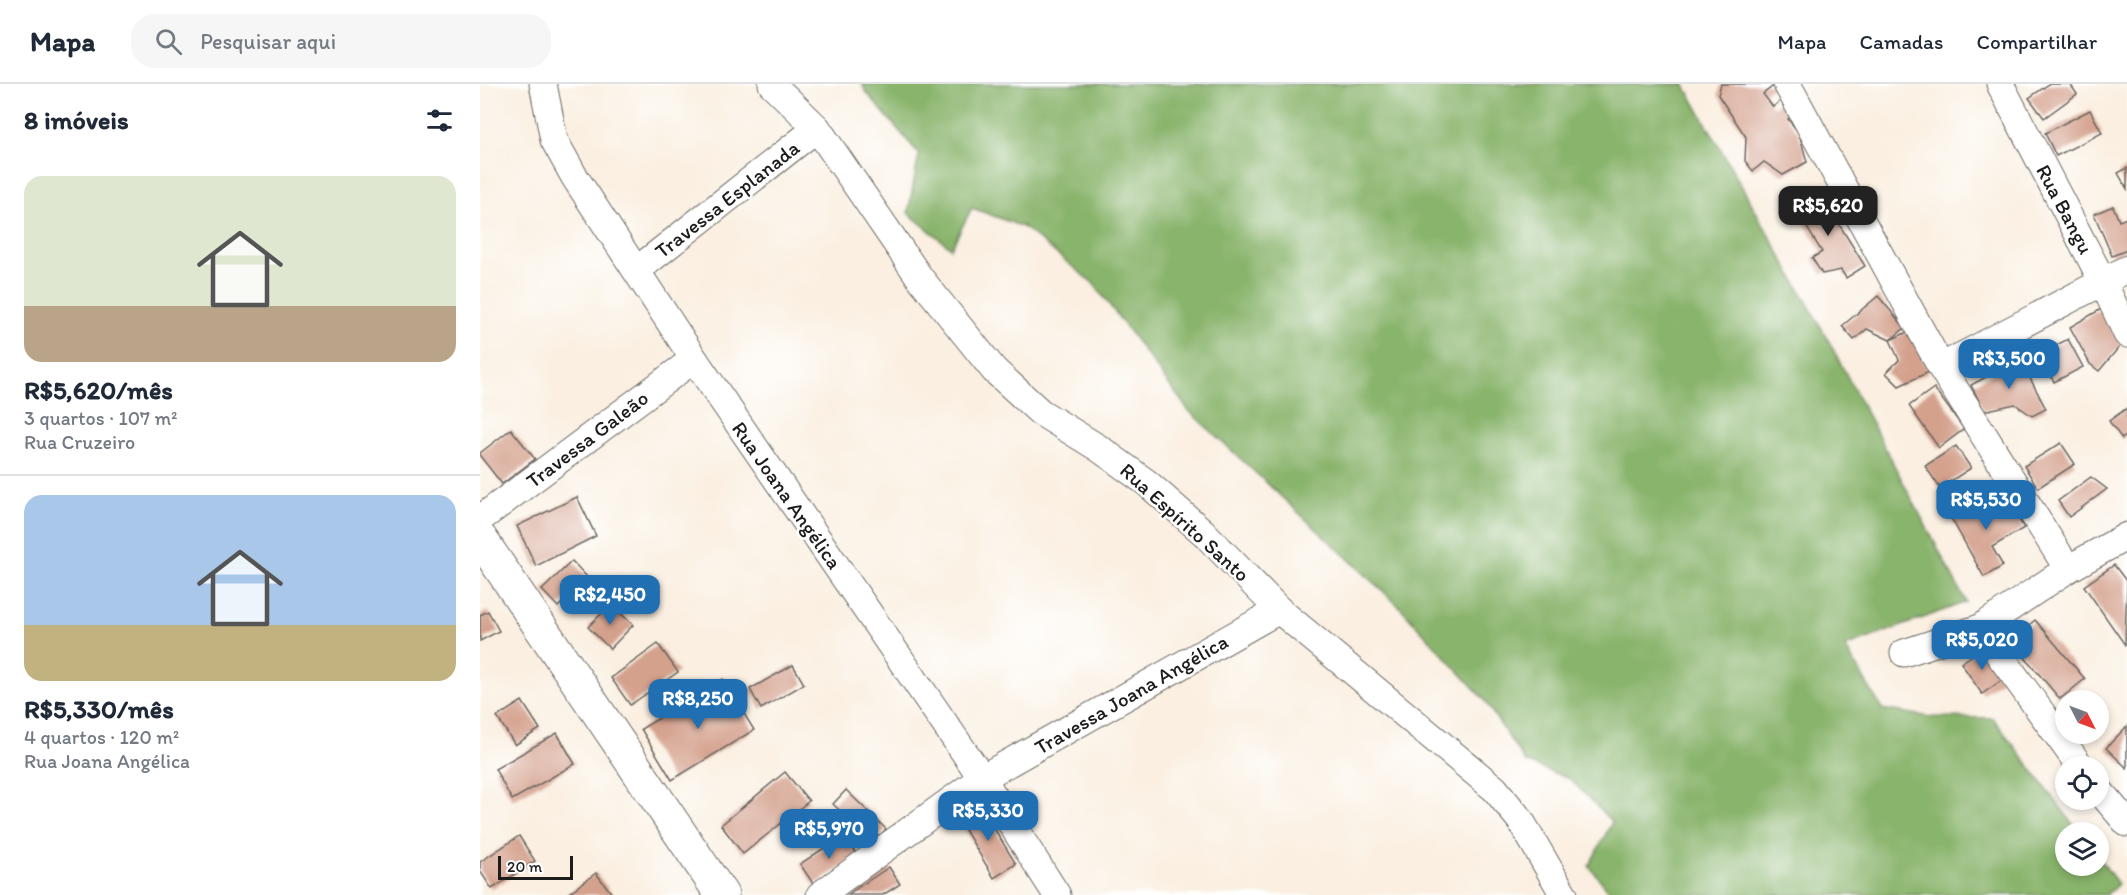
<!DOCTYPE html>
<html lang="pt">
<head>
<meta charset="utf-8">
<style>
	:root { --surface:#fff; --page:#f6f6f7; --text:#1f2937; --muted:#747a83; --line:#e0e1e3; --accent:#1f6fb2 }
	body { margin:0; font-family:Itim,sans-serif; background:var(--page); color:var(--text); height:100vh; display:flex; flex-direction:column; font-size:22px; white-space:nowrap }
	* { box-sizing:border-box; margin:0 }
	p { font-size:20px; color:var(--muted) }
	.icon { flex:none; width:33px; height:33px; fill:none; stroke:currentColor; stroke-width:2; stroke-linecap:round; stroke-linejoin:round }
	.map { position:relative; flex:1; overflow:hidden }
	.panel { display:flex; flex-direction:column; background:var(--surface); width:480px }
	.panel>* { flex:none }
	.needle { width:39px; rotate:132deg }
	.controls { position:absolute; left:1575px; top:606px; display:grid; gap:12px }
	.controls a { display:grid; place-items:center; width:54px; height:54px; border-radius:50%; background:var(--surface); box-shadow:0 3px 9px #0003; font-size:30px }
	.scale { position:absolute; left:18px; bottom:15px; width:75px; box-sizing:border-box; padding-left:6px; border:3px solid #1c1c1c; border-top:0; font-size:16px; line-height:21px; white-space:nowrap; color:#1c1c1c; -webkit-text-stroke:4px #fff; paint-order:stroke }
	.price { position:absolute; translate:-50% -51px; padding:0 14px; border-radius:12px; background:var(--accent); color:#fff; font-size:20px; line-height:39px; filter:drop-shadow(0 2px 3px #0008) }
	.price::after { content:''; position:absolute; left:50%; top:36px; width:18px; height:14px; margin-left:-9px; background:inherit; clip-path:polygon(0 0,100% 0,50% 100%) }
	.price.current { background:#222; color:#fff }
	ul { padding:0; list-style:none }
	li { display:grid; align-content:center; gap:12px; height:318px; padding:0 24px }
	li+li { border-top:2px solid var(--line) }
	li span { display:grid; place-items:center; height:186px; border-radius:18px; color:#555 }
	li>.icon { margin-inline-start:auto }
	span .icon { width:108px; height:108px; fill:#fffc; stroke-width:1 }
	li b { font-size:26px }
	h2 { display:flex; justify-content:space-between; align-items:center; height:72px; padding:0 24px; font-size:26px }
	header { display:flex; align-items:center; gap:36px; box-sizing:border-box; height:84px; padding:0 30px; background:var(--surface); border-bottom:2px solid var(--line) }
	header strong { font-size:28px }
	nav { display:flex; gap:33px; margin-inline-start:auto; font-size:21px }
	.search { width:420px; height:54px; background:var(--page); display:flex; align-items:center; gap:15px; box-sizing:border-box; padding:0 21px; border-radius:24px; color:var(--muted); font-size:22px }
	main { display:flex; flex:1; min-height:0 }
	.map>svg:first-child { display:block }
	.forest { fill:#89b46c; stroke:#526844; stroke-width:1.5 }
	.building { fill:#d4a18d }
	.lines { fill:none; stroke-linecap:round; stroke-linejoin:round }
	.street-casing { stroke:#6a6661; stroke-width:29 }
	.secondary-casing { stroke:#6a6661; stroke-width:35 }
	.street { stroke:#fff; stroke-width:27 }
	.secondary { stroke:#fff; stroke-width:33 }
	.labels { text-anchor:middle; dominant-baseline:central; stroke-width:5; stroke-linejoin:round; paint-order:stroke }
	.street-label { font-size:21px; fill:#1c1c1c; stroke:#fff }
</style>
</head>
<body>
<header>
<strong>Mapa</strong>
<div class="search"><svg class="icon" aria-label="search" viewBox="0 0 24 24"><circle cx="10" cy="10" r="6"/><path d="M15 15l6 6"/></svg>Pesquisar aqui</div>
<nav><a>Mapa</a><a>Camadas</a><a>Compartilhar</a></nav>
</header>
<main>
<section class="panel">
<h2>8 imóveis<svg class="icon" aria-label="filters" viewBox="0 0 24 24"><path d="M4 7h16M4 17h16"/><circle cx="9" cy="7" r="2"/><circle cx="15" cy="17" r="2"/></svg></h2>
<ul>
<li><span style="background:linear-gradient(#dfe7d0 70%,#b9a48a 0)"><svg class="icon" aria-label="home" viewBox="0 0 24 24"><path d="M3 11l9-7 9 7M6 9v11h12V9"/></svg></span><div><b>R$5,620/mês</b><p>3 quartos · 107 m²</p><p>Rua Cruzeiro</p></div></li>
<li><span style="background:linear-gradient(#a9c7e8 70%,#c2b280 0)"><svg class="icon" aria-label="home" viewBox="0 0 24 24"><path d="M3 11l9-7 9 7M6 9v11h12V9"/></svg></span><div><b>R$5,330/mês</b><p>4 quartos · 120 m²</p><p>Rua Joana Angélica</p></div></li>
</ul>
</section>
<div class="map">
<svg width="1647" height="811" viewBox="0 0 1647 811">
	<rect width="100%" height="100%" fill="#fff"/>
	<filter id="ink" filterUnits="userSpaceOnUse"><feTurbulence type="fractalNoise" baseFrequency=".0167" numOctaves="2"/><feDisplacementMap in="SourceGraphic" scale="12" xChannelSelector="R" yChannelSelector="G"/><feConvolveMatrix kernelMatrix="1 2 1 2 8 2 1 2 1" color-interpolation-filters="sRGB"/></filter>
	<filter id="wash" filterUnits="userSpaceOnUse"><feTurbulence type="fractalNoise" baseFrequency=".008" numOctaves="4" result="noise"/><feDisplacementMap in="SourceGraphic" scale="24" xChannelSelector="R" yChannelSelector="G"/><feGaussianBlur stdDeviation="1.35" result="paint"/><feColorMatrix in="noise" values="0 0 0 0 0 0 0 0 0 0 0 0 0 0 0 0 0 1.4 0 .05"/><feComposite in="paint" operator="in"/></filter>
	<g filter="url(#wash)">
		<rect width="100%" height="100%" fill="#faefe0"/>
		<!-- forest -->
		<polygon class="forest" points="382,0 1204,0 1345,250 1486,518 1365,563 1402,625 1451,633 1513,634 1599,748 1586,748 1586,782 1618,782 1619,774 1638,800 1626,811 1132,811 1109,782 1132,738 1090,695 1045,678 1003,614 918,521 708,326 613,199 543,143 492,124 471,164 428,129 439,70 386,8"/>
		<g id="blocks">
			<!-- building -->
			<g class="building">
				<polygon points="1241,0 1296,0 1283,10 1293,23 1304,14 1316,29 1308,35 1319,49 1327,78 1303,91 1284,78 1273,87 1265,77 1266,53 1238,11"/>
				<polygon points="1569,0 1590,0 1597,10 1564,34 1549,14"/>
				<polygon points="1610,26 1622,49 1576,72 1565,49"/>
				<polygon points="1647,84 1647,105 1638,89"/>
				<polygon points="1337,105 1385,182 1366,194 1361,186 1342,190 1332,174 1342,168 1313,121"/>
				<polygon points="1633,122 1639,137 1647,134 1647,166 1632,172 1614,130"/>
				<polygon points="1398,212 1425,244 1410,256 1387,245 1374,256 1362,242"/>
				<polygon points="1621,225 1641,261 1619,287 1610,280 1590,243"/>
				<polygon points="1430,247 1449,288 1419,302 1406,289 1419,276 1410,256"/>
				<polygon points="1588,255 1603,283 1574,298 1559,270"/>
				<polygon points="1540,275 1566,325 1552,332 1535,320 1504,327 1491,301"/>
				<polygon points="1454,304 1484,345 1459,364 1429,322"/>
				<polygon points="1647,324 1647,351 1642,355 1629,337"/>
				<polygon points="31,345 55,375 22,400 0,372 0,369"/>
				<polygon points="1581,359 1595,380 1558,404 1544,382"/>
				<polygon points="1476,362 1491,384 1460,404 1445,382"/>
				<polygon points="1611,393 1627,405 1589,433 1578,417"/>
				<polygon points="1512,410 1523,429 1532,424 1544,444 1512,463 1523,482 1504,493 1471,434"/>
				<polygon points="97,413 116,452 56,482 37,442"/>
				<polygon points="92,477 108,494 78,523 62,506"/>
				<polygon points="1634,481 1647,498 1645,561 1604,502"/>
				<polygon points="131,520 153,541 130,565 108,543"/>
				<polygon points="8,527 19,547 0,557 0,531"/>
				<polygon points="1555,536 1605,595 1580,615 1531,557"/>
				<polygon points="178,560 198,588 150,621 131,594"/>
				<polygon points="1502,565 1522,596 1502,610 1481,579"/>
				<polygon points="313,581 324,600 281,625 270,605"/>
				<polygon points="243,595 274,646 192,696 161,645"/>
				<polygon points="42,617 60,645 35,661 17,633"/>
				<polygon points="1647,642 1647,684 1626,664"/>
				<polygon points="77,649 95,680 32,716 15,685"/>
				<polygon points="305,688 329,717 263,770 241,741"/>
				<polygon points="366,706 406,745 393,759 353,720"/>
				<polygon points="501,723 536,780 514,794 479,736"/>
				<polygon points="364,751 378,772 334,801 320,780"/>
				<polygon points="39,752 55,777 12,805 0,787 0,778"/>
				<polygon points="409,783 420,800 403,811 367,811"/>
				<polygon points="116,789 133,811 86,811"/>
			</g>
		</g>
	</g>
	<g filter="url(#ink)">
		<use href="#blocks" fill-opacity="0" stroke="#6a6661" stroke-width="1.5"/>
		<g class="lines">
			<!-- street casing -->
			<g class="street-casing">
				<g id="street">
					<polyline points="63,0 74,56 94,92 214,275 502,694 577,811"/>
					<polyline points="292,0 337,44 440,194 514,286 560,328 620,365 667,399 723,448 799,526 1015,705 1041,737 1084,811"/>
					<polyline points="1307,0 1461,283 1588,485"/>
					<polyline points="1520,0 1623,198 1647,250"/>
					<polyline points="157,186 337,44"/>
					<polyline points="1461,283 1647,185"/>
					<polyline points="0,435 214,275"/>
					<polyline points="1500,544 1600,682"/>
					<polyline points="1424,569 1500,544 1588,485 1647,452"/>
					<polyline points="1618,705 1647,739"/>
					<polyline points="340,811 502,694 799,526"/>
				</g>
			</g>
			<!-- secondary casing -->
			<g class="secondary-casing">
				<polyline id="secondary" points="0,454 242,811"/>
			</g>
			<!-- street -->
			<use href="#street" class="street"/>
			<!-- secondary -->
			<use href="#secondary" class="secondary"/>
		</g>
	</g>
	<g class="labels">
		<!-- street labels -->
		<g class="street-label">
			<text transform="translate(247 115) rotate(-38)">Travessa Esplanada</text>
			<text transform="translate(1585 125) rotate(62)">Rua Bangu</text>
			<text transform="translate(107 355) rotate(-37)">Travessa Galeão</text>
			<text transform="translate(307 411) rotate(55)">Rua Joana Angélica</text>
			<text transform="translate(705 438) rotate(42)">Rua Espírito Santo</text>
			<text transform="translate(651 610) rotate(-30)">Travessa Joana Angélica</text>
		</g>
	</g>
</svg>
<div class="controls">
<a><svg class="needle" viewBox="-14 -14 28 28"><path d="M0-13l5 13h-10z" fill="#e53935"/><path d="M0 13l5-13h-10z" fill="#747a83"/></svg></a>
<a><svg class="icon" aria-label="locate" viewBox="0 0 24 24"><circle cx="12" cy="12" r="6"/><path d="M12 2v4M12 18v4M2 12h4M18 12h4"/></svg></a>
<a><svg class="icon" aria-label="layers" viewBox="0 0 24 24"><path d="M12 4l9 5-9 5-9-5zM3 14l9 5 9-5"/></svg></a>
</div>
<div class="scale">20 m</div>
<b class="price current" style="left:1348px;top:153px">R$5,620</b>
<b class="price" style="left:1529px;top:306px">R$3,500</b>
<b class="price" style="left:1506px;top:447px">R$5,530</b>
<b class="price" style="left:130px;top:542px">R$2,450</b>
<b class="price" style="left:1502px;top:587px">R$5,020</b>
<b class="price" style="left:218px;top:646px">R$8,250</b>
<b class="price" style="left:508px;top:758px">R$5,330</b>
<b class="price" style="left:349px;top:776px">R$5,970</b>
</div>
</main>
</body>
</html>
